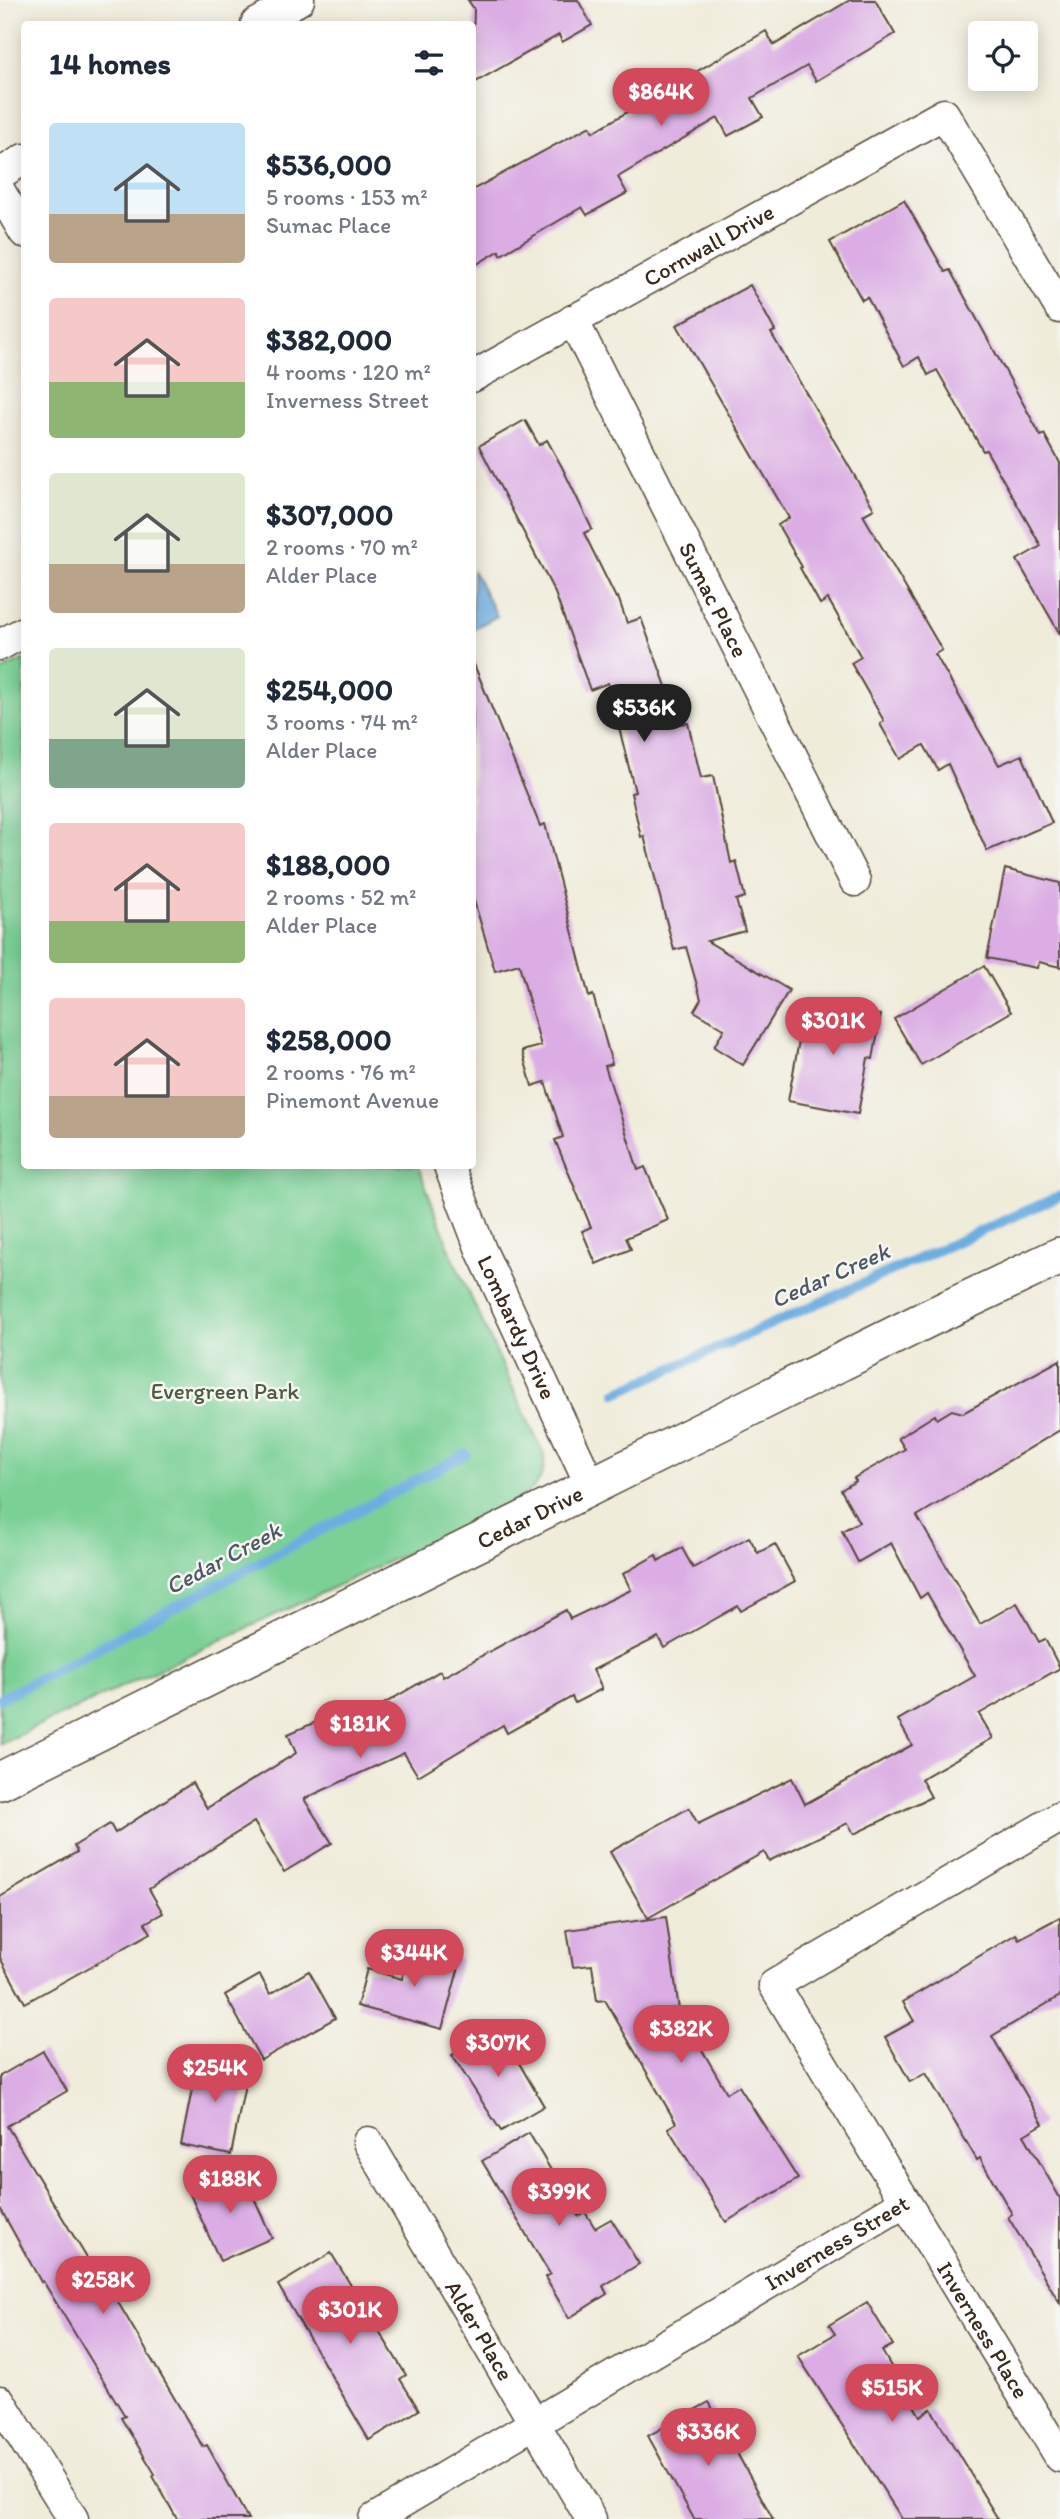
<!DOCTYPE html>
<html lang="en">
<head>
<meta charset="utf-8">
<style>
	:root { --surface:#fff; --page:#f6f6f7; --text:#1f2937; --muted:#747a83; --accent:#d1495b }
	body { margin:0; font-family:Itim,sans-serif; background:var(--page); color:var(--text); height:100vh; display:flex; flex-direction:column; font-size:26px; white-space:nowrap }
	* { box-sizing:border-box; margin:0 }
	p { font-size:23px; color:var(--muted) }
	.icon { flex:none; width:38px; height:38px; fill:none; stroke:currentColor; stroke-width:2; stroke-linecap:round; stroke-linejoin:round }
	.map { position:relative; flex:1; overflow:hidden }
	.panel { position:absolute; left:21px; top:21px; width:455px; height:1148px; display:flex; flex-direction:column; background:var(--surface); border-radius:7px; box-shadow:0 4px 18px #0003 }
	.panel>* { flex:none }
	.fabs { position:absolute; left:968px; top:21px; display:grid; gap:14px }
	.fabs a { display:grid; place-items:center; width:70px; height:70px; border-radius:7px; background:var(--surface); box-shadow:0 4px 18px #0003; font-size:35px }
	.price { position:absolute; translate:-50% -60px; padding:0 16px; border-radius:24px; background:var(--accent); color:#fff; font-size:23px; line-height:46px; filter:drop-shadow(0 2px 4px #0008) }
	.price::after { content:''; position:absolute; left:50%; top:42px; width:21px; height:16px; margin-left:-10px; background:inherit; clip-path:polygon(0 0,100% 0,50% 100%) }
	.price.selected { background:#222; color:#fff }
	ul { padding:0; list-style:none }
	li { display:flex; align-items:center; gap:21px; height:175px; padding:0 28px }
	li span { display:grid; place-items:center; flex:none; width:196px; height:140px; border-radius:7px; color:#555 }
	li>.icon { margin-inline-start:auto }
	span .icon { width:84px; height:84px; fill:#fffc; stroke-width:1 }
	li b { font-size:30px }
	h2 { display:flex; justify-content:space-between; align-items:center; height:84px; padding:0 28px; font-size:30px }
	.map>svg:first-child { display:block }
	.green { fill:#7ad095; stroke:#5a7d5a; stroke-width:2 }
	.water { fill:#6daee1; stroke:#546c80; stroke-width:2 }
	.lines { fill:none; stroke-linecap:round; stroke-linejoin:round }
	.stream { stroke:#6daee1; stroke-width:10 }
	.building { fill:#dbade4 }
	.minor-casing { stroke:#56473a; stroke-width:33 }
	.tertiary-casing { stroke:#56473a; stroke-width:40 }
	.minor { stroke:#fff; stroke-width:30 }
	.tertiary { stroke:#fff; stroke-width:37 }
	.labels { text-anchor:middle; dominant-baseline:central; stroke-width:5; stroke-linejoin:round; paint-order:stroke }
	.street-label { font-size:23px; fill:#3b2a1e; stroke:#f6f6f2 }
	.park-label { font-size:23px; fill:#4e5c42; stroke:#f6f6f2 }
	.water-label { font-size:24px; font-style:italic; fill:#4c5862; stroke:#f6f6f2 }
</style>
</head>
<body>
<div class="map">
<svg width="1060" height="2519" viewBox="0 0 1060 2519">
	<rect width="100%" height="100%" fill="#f6f6f2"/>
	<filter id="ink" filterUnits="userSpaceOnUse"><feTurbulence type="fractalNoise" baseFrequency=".0143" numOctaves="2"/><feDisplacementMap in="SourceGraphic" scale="14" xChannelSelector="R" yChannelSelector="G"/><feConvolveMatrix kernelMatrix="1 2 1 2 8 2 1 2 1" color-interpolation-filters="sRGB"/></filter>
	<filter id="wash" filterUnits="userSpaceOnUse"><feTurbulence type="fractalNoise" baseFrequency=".00686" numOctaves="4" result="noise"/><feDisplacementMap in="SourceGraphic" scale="28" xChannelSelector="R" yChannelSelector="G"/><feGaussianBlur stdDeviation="1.57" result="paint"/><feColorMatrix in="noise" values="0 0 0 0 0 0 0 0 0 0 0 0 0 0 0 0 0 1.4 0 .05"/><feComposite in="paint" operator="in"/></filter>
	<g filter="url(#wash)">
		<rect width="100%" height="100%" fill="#f0ecda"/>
		<!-- green -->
		<path class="green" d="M24,659V1166H418L455,1263L544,1455C547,1479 532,1491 513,1503L0,1744V671Z"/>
		<!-- water -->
		<polygon class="water" points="473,570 497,616 473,629 472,629"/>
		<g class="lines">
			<!-- stream -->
			<g class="stream">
				<polyline points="616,1393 1060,1196"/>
				<polyline points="0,1699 466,1454"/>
			</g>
		</g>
		<g id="blocks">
			<!-- building -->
			<g class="building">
				<polygon points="468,0 578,0 592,25 562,42 559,35 472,84 474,9"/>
				<polygon points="850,0 875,0 895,34 816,81 807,66 752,98 763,117 728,136 718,118 618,177 627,193 587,215 582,207 501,255 499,251 472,267 472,190 590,126 593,132 766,31 774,45"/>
				<polygon points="904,200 945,272 950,270 1041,436 1044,434 1060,463 1060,634 1017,560 1041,546 986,450 983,451 937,370 928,375 919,357 904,366 867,297 862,300 830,242"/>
				<polygon points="750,285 775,331 771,333 874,509 863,515 942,650 935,654 999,765 1022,755 1052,823 987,851 948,764 938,770 924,745 900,759 880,724 884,721 851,663 861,657 828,599 820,604 800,568 802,567 778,525 789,518 677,325"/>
				<polygon points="525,420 539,445 547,440 562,467 592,529 584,533 616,598 618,597 627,623 641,618 667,689 670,688 679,724 688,723 701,778 713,776 731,863 736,861 745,897 736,900 745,931 707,941 789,990 743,1065 714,1047 724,1029 694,1011 701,999 686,947 674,950 644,836 641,837 631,793 635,792 608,683 590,690 555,593 479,446"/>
				<polygon points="473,662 540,826 545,824 589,997 593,995 612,1064 605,1066 638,1170 645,1167 668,1220 626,1238 631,1249 596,1264 582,1231 591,1227 555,1140 563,1137 545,1082 532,1086 522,1051 541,1046 519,964 495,971 472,894"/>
				<polygon points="1005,869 1060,883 1060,967 1039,962 1037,968 987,958"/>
				<polygon points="984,966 1011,1012 921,1065 894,1019"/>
				<polygon points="806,1002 881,1015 873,1059 868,1058 858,1114 788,1101"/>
				<polygon points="1060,1360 1060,1430 917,1516 980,1624 1017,1603 1039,1642 1045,1639 1060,1668 979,1714 993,1738 921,1779 931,1797 854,1834 848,1823 769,1861 764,1852 648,1918 610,1852 689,1808 698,1824 792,1778 805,1804 912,1745 898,1720 975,1676 927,1593 920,1598 891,1543 858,1562 842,1531 859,1522 841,1490 856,1481 854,1478 905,1449 898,1438 935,1415 937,1419 952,1410 963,1413"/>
				<polygon points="749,1537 758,1553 775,1544 795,1581 741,1611 738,1606 664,1648 658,1637 593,1670 602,1689 575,1703 572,1697 507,1733 503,1725 418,1776 404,1753 304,1799 332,1843 284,1872 254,1822 149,1889 163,1913 145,1923 151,1933 25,2003 0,1958 0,1897 77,1852 74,1846 110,1824 115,1833 192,1783 207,1808 296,1753 288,1734 353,1706 358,1719 440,1671 443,1677 566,1610 570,1619 631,1590 623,1574 656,1555 658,1561 682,1548 693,1568"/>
				<polygon points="666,1917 679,2010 727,2093 739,2086 798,2179 726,2222 668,2128 676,2123 605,2000 597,2001 592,1965 573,1967 567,1930"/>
				<polygon points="1060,1917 1060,1996 992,2036 1043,2124 1024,2135 1060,2198 1060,2303 1008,2217 1012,2214 980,2158 977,2160 926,2073 910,2082 885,2037 914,2021 903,2002 1016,1934 1019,1939"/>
				<polygon points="411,1945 461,1959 442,2029 357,2006 367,1969 402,1979"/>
				<polygon points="309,1971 335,2018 261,2060 225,1995 260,1975 270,1994"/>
				<polygon points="498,2027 544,2106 501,2131 452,2055"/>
				<polygon points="43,2051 67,2091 7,2126 96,2273 99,2270 203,2447 207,2445 248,2519 177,2519 153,2476 155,2474 121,2418 125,2416 43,2281 41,2282 0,2208 0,2076"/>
				<polygon points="199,2054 249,2064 231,2155 181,2145"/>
				<polygon points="529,2133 578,2216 585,2212 595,2228 611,2219 639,2264 603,2286 607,2294 569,2318 545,2277 550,2274 482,2161"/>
				<polygon points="241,2169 272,2238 220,2261 189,2192"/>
				<polygon points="331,2253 406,2375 400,2379 419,2410 369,2440 278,2285"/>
				<polygon points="867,2302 893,2345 882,2351 920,2416 931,2409 998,2519 902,2519 798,2356 835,2334 829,2325"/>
				<polygon points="709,2402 773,2519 694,2519 648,2436"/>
			</g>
		</g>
	</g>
	<g filter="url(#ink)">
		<use href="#blocks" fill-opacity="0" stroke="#56473a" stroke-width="2"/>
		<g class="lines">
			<!-- minor casing -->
			<g class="minor-casing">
				<g id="minor">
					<polyline points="256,24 299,0"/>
					<polyline points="0,174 24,159"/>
					<polyline points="0,191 24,232"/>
					<path id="s1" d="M573,320L855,881"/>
					<path id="s2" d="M472,377L944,114L1060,308"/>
					<polyline points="0,645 24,632"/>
					<path id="s3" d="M449,1166L481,1250L591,1486"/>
					<path id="s4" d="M1060,1817L774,1985L1060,2457"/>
					<path id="s5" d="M368,2142L591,2519"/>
					<polyline points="0,2401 73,2519"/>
					<path id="s6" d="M374,2519L905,2202"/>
				</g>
			</g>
			<!-- tertiary casing -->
			<g class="tertiary-casing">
				<g id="tertiary">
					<path id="s7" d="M0,1781L927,1319L1060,1256"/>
				</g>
			</g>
			<!-- minor -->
			<use href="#minor" class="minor"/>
			<!-- tertiary -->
			<use href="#tertiary" class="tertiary"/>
		</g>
	</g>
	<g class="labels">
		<!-- street labels -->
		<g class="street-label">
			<text stroke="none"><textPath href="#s2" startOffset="271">Cornwall Drive</textPath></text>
			<text stroke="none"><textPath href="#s1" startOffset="313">Sumac Place</textPath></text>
			<text stroke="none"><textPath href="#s3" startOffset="175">Lombardy Drive</textPath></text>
			<text stroke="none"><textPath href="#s7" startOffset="592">Cedar Drive</textPath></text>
			<text stroke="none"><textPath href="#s6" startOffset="539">Inverness Street</textPath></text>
			<text stroke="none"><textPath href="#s4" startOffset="735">Inverness Place</textPath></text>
			<text stroke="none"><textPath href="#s5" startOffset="219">Alder Place</textPath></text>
		</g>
		<!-- park labels -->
		<g class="park-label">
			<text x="225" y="1391">Evergreen Park</text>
		</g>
		<!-- water labels -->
		<g class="water-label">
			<text transform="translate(830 1275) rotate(-24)">Cedar Creek</text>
			<text transform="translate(223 1558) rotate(-28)">Cedar Creek</text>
		</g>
	</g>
</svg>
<div class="fabs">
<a><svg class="icon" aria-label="locate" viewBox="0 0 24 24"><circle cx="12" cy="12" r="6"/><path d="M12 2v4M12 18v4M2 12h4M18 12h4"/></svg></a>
</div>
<b class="price" style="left:661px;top:128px">$864K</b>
<b class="price selected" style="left:644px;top:744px">$536K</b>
<b class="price" style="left:833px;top:1057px">$301K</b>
<b class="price" style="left:360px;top:1760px">$181K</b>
<b class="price" style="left:414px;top:1989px">$344K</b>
<b class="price" style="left:681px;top:2065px">$382K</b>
<b class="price" style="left:498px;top:2079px">$307K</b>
<b class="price" style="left:215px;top:2104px">$254K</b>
<b class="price" style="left:230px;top:2215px">$188K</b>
<b class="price" style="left:559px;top:2228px">$399K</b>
<b class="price" style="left:103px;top:2316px">$258K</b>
<b class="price" style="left:350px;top:2346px">$301K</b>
<b class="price" style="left:892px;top:2424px">$515K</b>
<b class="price" style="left:708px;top:2468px">$336K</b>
<section class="panel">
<h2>14 homes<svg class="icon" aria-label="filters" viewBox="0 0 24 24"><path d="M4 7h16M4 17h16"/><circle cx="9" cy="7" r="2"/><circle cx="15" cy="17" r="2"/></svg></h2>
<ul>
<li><span style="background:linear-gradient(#bfe0f5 65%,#b9a48a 0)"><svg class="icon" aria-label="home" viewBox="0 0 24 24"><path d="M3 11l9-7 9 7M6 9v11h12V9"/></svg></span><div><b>$536,000</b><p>5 rooms · 153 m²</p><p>Sumac Place</p></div></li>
<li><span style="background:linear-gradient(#f6c9c9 60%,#8fb573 0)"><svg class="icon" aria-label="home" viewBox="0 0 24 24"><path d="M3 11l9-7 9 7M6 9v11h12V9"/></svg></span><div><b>$382,000</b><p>4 rooms · 120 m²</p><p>Inverness Street</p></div></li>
<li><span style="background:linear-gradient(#dfe7d0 65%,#b9a48a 0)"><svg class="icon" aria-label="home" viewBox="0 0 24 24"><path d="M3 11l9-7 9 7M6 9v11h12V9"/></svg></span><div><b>$307,000</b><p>2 rooms · 70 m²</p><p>Alder Place</p></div></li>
<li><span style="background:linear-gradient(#dfe7d0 65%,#7fa58c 0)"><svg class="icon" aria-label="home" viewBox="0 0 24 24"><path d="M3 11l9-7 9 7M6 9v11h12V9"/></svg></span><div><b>$254,000</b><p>3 rooms · 74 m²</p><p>Alder Place</p></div></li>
<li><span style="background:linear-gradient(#f6c9c9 70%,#8fb573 0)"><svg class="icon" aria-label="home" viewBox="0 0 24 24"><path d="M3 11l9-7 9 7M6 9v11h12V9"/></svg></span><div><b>$188,000</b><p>2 rooms · 52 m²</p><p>Alder Place</p></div></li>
<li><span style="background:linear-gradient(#f6c9c9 70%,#b9a48a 0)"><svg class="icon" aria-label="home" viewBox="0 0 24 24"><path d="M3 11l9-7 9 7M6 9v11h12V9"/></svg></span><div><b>$258,000</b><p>2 rooms · 76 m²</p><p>Pinemont Avenue</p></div></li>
</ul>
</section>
</div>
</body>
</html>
